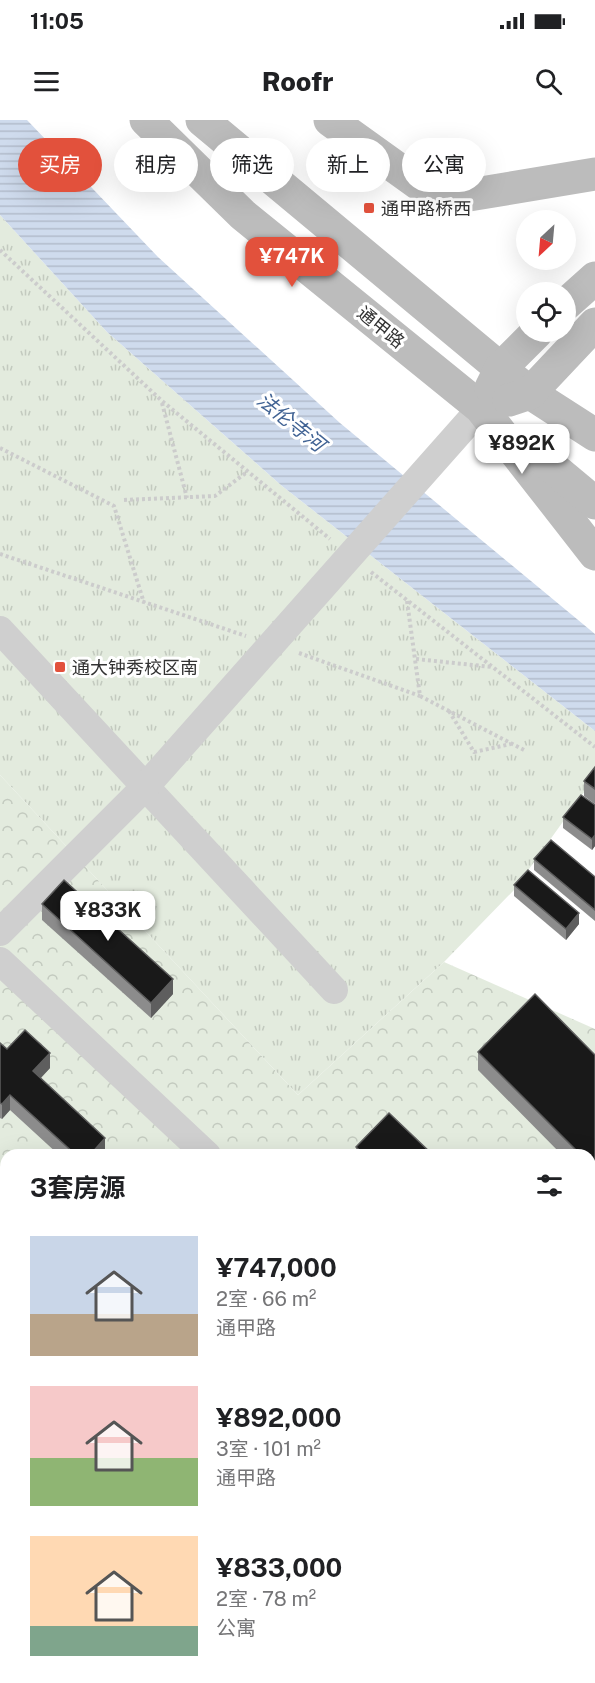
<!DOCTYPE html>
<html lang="zh">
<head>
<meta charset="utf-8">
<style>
	:root { --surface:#fff; --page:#f2f2f2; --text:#202124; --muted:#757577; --accent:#e2513c }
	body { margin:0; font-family:"Public Sans","Noto Sans SC",sans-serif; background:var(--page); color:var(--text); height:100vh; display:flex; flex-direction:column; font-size:22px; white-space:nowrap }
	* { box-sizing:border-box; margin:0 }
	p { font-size:20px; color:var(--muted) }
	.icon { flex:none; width:33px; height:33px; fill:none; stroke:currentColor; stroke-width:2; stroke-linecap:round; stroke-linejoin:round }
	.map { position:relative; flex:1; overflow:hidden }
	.panel { position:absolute; left:0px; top:1029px; width:596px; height:534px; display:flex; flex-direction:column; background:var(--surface); border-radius:18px 18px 0 0; box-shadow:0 6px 24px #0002 }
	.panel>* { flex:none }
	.guide { position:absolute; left:18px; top:18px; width:560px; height:54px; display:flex; gap:12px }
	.needle { width:39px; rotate:206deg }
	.tools { position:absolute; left:516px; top:90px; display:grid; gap:12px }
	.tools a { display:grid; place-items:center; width:60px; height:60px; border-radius:50%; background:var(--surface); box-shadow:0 6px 24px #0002; font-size:30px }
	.price { position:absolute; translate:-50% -51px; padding:0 14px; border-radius:12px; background:#fff; color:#222; font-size:20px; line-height:39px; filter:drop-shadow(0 2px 3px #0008) }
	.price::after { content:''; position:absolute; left:50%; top:36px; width:18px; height:14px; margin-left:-9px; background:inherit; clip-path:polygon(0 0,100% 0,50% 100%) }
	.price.active { background:var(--accent); color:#fff }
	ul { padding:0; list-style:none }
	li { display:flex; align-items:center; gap:18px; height:150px; padding:0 30px }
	li span { display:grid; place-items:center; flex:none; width:168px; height:120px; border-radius:0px; color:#555 }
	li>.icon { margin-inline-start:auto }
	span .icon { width:72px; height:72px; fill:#fffc; stroke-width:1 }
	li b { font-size:26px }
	h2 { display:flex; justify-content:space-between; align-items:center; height:72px; padding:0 30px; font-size:26px }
	.chip { padding:0 21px; border-radius:27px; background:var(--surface); box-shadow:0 6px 24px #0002; font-size:21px; line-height:54px }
	.chip.active { background:var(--accent); color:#fff }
	.status { display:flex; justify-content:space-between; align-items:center; height:42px; padding:0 30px; background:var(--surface); direction:ltr }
	.status svg { height:16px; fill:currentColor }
	header { display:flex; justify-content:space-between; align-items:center; height:78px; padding:0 30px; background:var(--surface); font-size:27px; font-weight:800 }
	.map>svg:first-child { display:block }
	.grass { fill:url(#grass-tufts) }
	.forest { fill:url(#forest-crowns) }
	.water { fill:url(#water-rules) }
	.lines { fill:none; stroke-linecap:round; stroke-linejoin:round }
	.path { stroke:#ccc; stroke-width:4; stroke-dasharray:3 3; stroke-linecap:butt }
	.lane { stroke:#cfcfcf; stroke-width:15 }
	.street { stroke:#cfcfcf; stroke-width:28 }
	.secondary { stroke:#bcbcbc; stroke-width:33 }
	.wall { fill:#8c8c8c }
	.shaded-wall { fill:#5e5e5e }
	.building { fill:#191919; stroke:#5e5e5e; stroke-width:1.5 }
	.poi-dot { fill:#e2513c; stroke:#fff; stroke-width:2 }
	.labels { text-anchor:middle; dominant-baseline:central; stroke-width:6; stroke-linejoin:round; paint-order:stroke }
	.poi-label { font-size:18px; fill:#323232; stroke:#fff; text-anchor:start }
	.street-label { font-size:18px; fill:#323232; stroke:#fff }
	.water-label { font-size:20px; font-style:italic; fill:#416394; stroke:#fff }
</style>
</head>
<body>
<div class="status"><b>11:05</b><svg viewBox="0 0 49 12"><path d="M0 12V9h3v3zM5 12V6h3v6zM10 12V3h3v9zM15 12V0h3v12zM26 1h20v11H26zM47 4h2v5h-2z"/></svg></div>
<header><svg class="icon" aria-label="menu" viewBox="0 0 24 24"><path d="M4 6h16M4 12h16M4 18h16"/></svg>Roofr<svg class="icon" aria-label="search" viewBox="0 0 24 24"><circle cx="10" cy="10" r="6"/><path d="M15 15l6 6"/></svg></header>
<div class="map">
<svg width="595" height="1563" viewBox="0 0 595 1563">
	<defs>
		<pattern id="grass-tufts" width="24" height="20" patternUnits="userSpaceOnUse" patternTransform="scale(1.5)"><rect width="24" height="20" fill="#e3ebde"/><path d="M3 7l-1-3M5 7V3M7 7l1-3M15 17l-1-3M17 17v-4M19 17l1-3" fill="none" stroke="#c3cabf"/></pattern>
		<pattern id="forest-crowns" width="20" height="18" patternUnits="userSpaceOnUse" patternTransform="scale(1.5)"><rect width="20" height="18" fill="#e3ebde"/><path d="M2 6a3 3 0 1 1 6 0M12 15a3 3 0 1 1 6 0" fill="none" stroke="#c3cabf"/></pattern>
		<pattern id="water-rules" width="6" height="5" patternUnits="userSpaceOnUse" patternTransform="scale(1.5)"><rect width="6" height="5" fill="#cfdbed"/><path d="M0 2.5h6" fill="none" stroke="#b2bccc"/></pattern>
	</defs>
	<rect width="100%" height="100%" fill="#fff"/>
	<!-- grass -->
	<g class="grass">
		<polygon points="0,95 107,212 282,366 595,611 595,657 514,770 444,842 298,975 0,655"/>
		<polygon points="0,1426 6,1432 6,1557 137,1557 144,1563 0,1563"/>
		<polygon points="152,1557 326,1557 323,1563 147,1563"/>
	</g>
	<!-- forest -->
	<g class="forest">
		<polygon points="0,655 298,975 444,842 595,909 595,1563 351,1563 345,1557 590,1557 590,1035 6,1035 6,1116 0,1110"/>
		<polygon points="6,1243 6,1432 0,1426 0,1250"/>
	</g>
	<!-- water -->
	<polygon class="water" points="0,0 27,0 158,137 340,303 595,514 595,611 282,366 107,212 0,95"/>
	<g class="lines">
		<!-- path -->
		<g class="path">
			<polyline points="0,130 162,281 330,419"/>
			<polyline points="162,283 187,378"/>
			<polyline points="0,328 114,386 144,483"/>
			<polyline points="124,380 215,376 247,352"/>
			<polyline points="0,434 246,516"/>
			<polyline points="371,452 595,627"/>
			<polyline points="407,481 420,576 524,630"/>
			<polyline points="299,533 420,576"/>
			<polyline points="416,539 492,547"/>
			<polyline points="449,591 474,632 511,624"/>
		</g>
		<!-- lane -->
		<g class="lane">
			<polyline points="0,1110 6,1116"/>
			<polyline points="590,1193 595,1186"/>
			<polyline points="147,1563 152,1557"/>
			<polyline points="323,1563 326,1557"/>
		</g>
		<!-- street -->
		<g class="street">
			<polyline points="0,510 334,870"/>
			<polyline points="0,812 146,666 481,288"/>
			<polyline points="0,841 207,1035"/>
			<polyline points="0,1250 6,1243"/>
			<polyline points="590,1422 595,1427"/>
		</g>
		<!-- secondary -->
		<g class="secondary">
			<polyline points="146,0 243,95 481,288 595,434"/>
			<polyline points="202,0 530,273 595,315"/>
			<polyline points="330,0 419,64 469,75 595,54"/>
			<polyline points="566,184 595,158"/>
			<polyline points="491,268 501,248 537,212"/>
			<polyline points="509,280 530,273 595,204"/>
			<polyline points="529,328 595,383"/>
		</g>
	</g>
	<!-- wall -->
	<g class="wall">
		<polygon points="595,647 595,684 584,676 584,661"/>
		<polygon points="595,685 595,726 592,730 563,708 563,697"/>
		<polygon points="534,739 595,757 595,801 534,750"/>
		<polygon points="514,765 579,804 566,820 514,776"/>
		<polygon points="42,784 173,874 151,898 42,800"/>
		<polygon points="0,923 7,929 50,948 41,958 105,1033 104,1035 59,1035 10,990 2,999 0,998"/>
		<polygon points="478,932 595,935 595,1068 590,1062 590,1035 562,1035 478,950"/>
		<polygon points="356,1027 433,1035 356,1035"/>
		<polygon points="595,1242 595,1285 590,1280 590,1247"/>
		<polygon points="6,1295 6,1334 0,1328 0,1302"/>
		<polygon points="0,1440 6,1445 6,1511 0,1506"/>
		<polygon points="237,1557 290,1557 290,1563 253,1563 237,1562"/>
		<polygon points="521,1557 590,1557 595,1563 528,1563"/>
	</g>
	<!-- shaded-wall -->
	<g class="shaded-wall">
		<polygon points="595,715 595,726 592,730 592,719"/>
		<polygon points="579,793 579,804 566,820 566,809"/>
		<polygon points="173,859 173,874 151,898 151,883"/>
		<polygon points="50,933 50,948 33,966 33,951"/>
		<polygon points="10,975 10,990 2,999 2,984"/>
		<polygon points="105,1018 105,1033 104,1035 90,1035"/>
	</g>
	<!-- building -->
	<g class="building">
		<polygon points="595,647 595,669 584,661"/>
		<polygon points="581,675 595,685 595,715 592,719 563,697"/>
		<polygon points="551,720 595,757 595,790 534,739"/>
		<polygon points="528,750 579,793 566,809 514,765"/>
		<polygon points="64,760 173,859 151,883 42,784"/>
		<polygon points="535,874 595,935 595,1049 590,1044 590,1035 581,1035 478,932"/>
		<polygon points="25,910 50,933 33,951 105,1018 90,1035 76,1035 10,975 2,984 0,983 0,923 7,929"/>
		<polygon points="389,993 433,1035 365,1035 356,1027"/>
		<polygon points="595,1242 595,1267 590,1261 590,1247"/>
		<polygon points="6,1295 6,1315 0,1309 0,1302"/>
		<polygon points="0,1440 6,1445 6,1496 0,1490"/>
		<polygon points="590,1528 595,1533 595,1563 554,1563 547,1557 590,1557"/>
	</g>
	<!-- markers -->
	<g class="poi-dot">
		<rect x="363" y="82" width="12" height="12" rx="3"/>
		<rect x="54" y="541" width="12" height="12" rx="3"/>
	</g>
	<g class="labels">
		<!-- poi labels -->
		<g class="poi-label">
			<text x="381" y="88">通甲路桥西</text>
			<text x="72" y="547">通大钟秀校区南</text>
		</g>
		<!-- street labels -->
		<g class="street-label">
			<text transform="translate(381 207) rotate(39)">通甲路</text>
		</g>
		<!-- water labels -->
		<g class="water-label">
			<text transform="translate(291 302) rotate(39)">法伦寺河</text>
		</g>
	</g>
</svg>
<div class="tools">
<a><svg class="needle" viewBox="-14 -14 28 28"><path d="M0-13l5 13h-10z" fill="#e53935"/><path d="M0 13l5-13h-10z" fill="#757577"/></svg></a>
<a><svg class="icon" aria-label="locate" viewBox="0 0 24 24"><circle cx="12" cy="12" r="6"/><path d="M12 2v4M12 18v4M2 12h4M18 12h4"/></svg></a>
</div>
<b class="price active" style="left:292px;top:168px">¥747K</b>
<b class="price" style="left:522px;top:355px">¥892K</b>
<b class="price" style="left:108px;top:822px">¥833K</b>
<div class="guide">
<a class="chip active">买房</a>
<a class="chip">租房</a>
<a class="chip">筛选</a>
<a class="chip">新上</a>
<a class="chip">公寓</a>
</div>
<section class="panel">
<h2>3套房源<svg class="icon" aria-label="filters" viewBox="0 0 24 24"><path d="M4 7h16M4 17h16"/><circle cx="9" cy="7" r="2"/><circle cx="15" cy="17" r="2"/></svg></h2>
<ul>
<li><span style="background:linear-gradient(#c9d6e8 65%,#b9a48a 0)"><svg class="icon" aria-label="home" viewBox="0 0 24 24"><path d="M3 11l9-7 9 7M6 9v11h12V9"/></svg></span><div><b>¥747,000</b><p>2室 · 66 m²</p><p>通甲路</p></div></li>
<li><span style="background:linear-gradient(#f6c9c9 60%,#8fb573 0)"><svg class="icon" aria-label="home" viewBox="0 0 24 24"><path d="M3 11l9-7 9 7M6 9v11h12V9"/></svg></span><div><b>¥892,000</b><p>3室 · 101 m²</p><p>通甲路</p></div></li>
<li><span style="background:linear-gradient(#ffd9b3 75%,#7fa58c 0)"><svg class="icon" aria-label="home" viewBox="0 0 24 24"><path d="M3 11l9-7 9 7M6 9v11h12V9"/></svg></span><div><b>¥833,000</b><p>2室 · 78 m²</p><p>公寓</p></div></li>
</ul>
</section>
</div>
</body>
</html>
